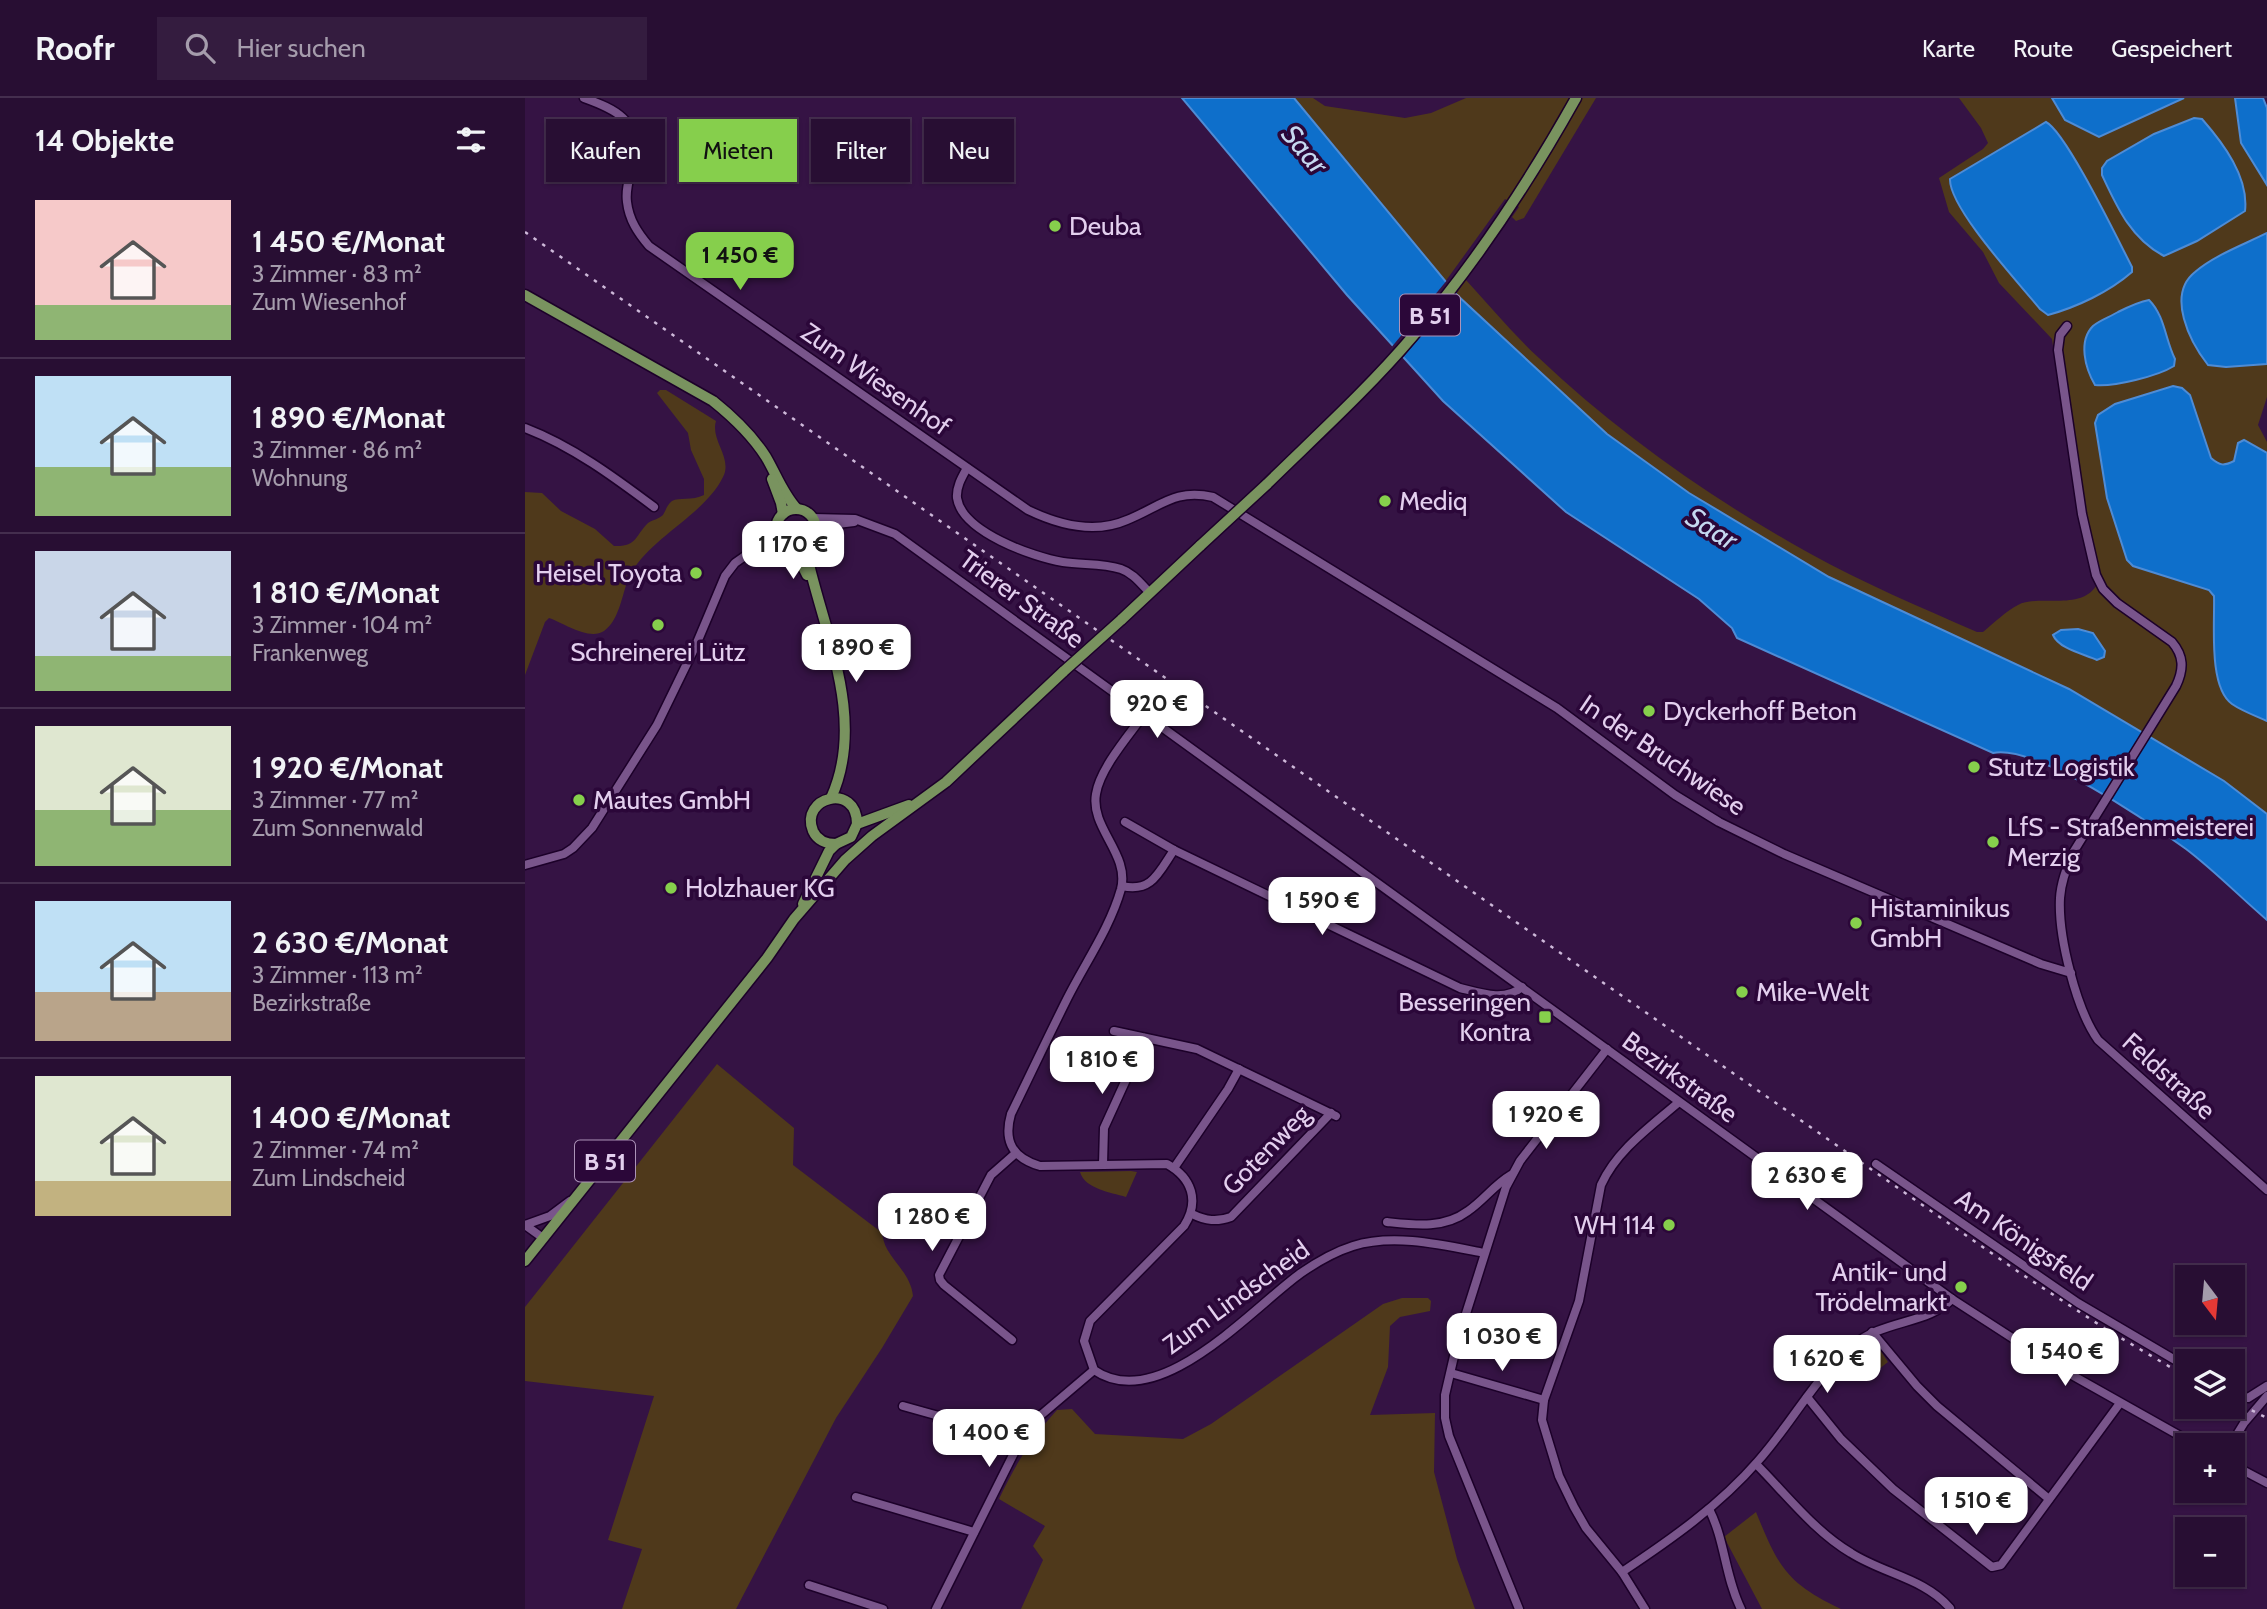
<!DOCTYPE html>
<html lang="de">
<head>
<meta charset="utf-8">
<style>
	:root { --surface:#280e33; --page:#341c3f; --text:#f1f3f6; --muted:#a59cac; --line:#442e4e; --accent:#86cf4c }
	body { margin:0; font-family:Cabin,sans-serif; background:var(--page); color:var(--text); height:100vh; display:flex; flex-direction:column; font-size:26px; white-space:nowrap }
	* { box-sizing:border-box; margin:0 }
	p { font-size:23px; color:var(--muted) }
	.icon { flex:none; width:38px; height:38px; fill:none; stroke:currentColor; stroke-width:2; stroke-linecap:round; stroke-linejoin:round }
	.map { position:relative; flex:1; overflow:hidden }
	.drawer { display:flex; flex-direction:column; background:var(--surface); width:525px }
	.drawer>* { flex:none }
	.hud { position:absolute; left:21px; top:21px; width:665px; height:63px; display:flex; gap:14px }
	.needle { width:46px; rotate:164deg }
	.controls { position:absolute; left:1650px; top:1167px; display:grid; gap:14px }
	.controls a { display:grid; place-items:center; width:70px; height:70px; border-radius:0px; background:var(--surface); box-shadow:0 2px 5px #0004,0 0 0 2px var(--line); font-size:35px }
	.price { position:absolute; translate:-50% -60px; padding:0 16px; border-radius:14px; background:#fff; color:#222; font-size:23px; line-height:46px; filter:drop-shadow(0 2px 4px #0008) }
	.price::after { content:''; position:absolute; left:50%; top:42px; width:21px; height:16px; margin-left:-10px; background:inherit; clip-path:polygon(0 0,100% 0,50% 100%) }
	.price.on { background:var(--accent); color:#111 }
	ul { padding:0; list-style:none }
	li { display:flex; align-items:center; gap:21px; height:175px; padding:0 35px }
	li+li { border-top:2px solid var(--line) }
	li span { display:grid; place-items:center; flex:none; width:196px; height:140px; border-radius:0px; color:#555 }
	li>.icon { margin-inline-start:auto }
	span .icon { width:84px; height:84px; fill:#fffc; stroke-width:1 }
	li b { font-size:30px }
	h2 { display:flex; justify-content:space-between; align-items:center; height:84px; padding:0 35px; font-size:30px }
	.pill { padding:0 24px; border-radius:0px; background:var(--surface); box-shadow:0 2px 5px #0004,0 0 0 2px var(--line); font-size:24px; line-height:63px }
	.pill.on { background:var(--accent); color:#111 }
	header { display:flex; align-items:center; gap:42px; box-sizing:border-box; height:98px; padding:0 35px; background:var(--surface); border-bottom:2px solid var(--line) }
	header strong { font-size:33px }
	nav { display:flex; gap:38px; margin-inline-start:auto; font-size:24px }
	.search { width:490px; height:63px; background:var(--page); display:flex; align-items:center; gap:18px; box-sizing:border-box; padding:0 24px; border-radius:0px; color:var(--muted); font-size:26px }
	main { display:flex; flex:1; min-height:0 }
	.map>svg:first-child { display:block }
	.green { fill:#4f391b; fill-rule:evenodd }
	.water { fill:#0e6fcb; stroke:#4e8cd6; stroke-width:2 }
	.pier { fill:#351344 }
	.lines { fill:none; stroke-linecap:round; stroke-linejoin:round }
	.minor-casing { stroke:#1c0029; stroke-width:11 }
	.major-casing { stroke:#1c0029; stroke-width:13 }
	.minor { stroke:#79558b; stroke-width:8 }
	.major { stroke:#79935f; stroke-width:10 }
	.rail { stroke:#ceb9da; stroke-width:2.5; stroke-dasharray:3.5 7; stroke-linecap:butt }
	.major-bridge-casing { stroke:#1c0029; stroke-width:13; stroke-linecap:butt }
	.major-bridge { stroke:#79935f; stroke-width:10 }
	.poi-dot { fill:#86cf4c; stroke:#2b0739; stroke-width:2.5 }
	.labels { text-anchor:middle; dominant-baseline:central; stroke-width:7; stroke-linejoin:round; paint-order:stroke }
	.shield { fill:#2b0739; stroke:#ac93b8; stroke-width:2 }
	.shield-label { font-size:24px; font-weight:bold; fill:#e3cfee }
	.poi-label { font-size:26px; fill:#e3cfee; stroke:#2b0739; text-anchor:start }
	.street-label { font-size:26px; fill:#e3cfee; stroke:#2b0739 }
	.water-label { font-size:28px; font-style:italic; fill:#c5d8f0; stroke:#2b0739 }
</style>
</head>
<body>
<header>
<strong>Roofr</strong>
<div class="search"><svg class="icon" aria-label="search" viewBox="0 0 24 24"><circle cx="10" cy="10" r="6"/><path d="M15 15l6 6"/></svg>Hier suchen</div>
<nav><a>Karte</a><a>Route</a><a>Gespeichert</a></nav>
</header>
<main>
<section class="drawer">
<h2>14 Objekte<svg class="icon" aria-label="filters" viewBox="0 0 24 24"><path d="M4 7h16M4 17h16"/><circle cx="9" cy="7" r="2"/><circle cx="15" cy="17" r="2"/></svg></h2>
<ul>
<li><span style="background:linear-gradient(#f6c9c9 75%,#8fb573 0)"><svg class="icon" aria-label="home" viewBox="0 0 24 24"><path d="M3 11l9-7 9 7M6 9v11h12V9"/></svg></span><div><b>1 450 €/Monat</b><p>3 Zimmer · 83 m²</p><p>Zum Wiesenhof</p></div></li>
<li><span style="background:linear-gradient(#bfe0f5 65%,#8fb573 0)"><svg class="icon" aria-label="home" viewBox="0 0 24 24"><path d="M3 11l9-7 9 7M6 9v11h12V9"/></svg></span><div><b>1 890 €/Monat</b><p>3 Zimmer · 86 m²</p><p>Wohnung</p></div></li>
<li><span style="background:linear-gradient(#c9d6e8 75%,#8fb573 0)"><svg class="icon" aria-label="home" viewBox="0 0 24 24"><path d="M3 11l9-7 9 7M6 9v11h12V9"/></svg></span><div><b>1 810 €/Monat</b><p>3 Zimmer · 104 m²</p><p>Frankenweg</p></div></li>
<li><span style="background:linear-gradient(#dfe7d0 60%,#8fb573 0)"><svg class="icon" aria-label="home" viewBox="0 0 24 24"><path d="M3 11l9-7 9 7M6 9v11h12V9"/></svg></span><div><b>1 920 €/Monat</b><p>3 Zimmer · 77 m²</p><p>Zum Sonnenwald</p></div></li>
<li><span style="background:linear-gradient(#bfe0f5 65%,#b9a48a 0)"><svg class="icon" aria-label="home" viewBox="0 0 24 24"><path d="M3 11l9-7 9 7M6 9v11h12V9"/></svg></span><div><b>2 630 €/Monat</b><p>3 Zimmer · 113 m²</p><p>Bezirkstraße</p></div></li>
<li><span style="background:linear-gradient(#dfe7d0 75%,#c2b280 0)"><svg class="icon" aria-label="home" viewBox="0 0 24 24"><path d="M3 11l9-7 9 7M6 9v11h12V9"/></svg></span><div><b>1 400 €/Monat</b><p>2 Zimmer · 74 m²</p><p>Zum Lindscheid</p></div></li>
</ul>
</section>
<div class="map">
<svg width="1742" height="1511" viewBox="0 0 1742 1511">
	<rect width="100%" height="100%" fill="#351344"/>
	<!-- green -->
	<g class="green">
		<polygon points="769,0 788,0 800,8 880,20 906,15 941,0 1071,0 999,120 991,123 987,119 994,109 980,101 920,184"/>
		<path d="M1434,0H1527L1540,22L1645,8L1659,0H1710L1716,45L1742,87V135L1702,155L1668,175L1701,269L1742,266V299L1733,327L1742,344V355L1729,347L1713,345L1709,363C1699,368 1695,368 1686,360L1665,297L1570,325L1582,400L1602,462L1608,468L1684,492L1689,498L1691,576L1706,605L1742,623V716L1699,683L1544,591L1304,479L1164,395L1082,336L931,196L941,182C965,208 988,236 1014,260C1094,336 1187,401 1284,455C1338,485 1395,509 1452,534H1458C1469,525 1481,513 1493,507C1513,496 1555,513 1571,488L1564,467L1551,406L1527,241L1474,185L1458,154L1424,114L1414,80L1458,51L1463,45L1456,30ZM1521,24C1549,38 1587,147 1600,180L1537,213L1425,81ZM1632,210C1640,226 1642,244 1650,261L1638,274L1580,288Z"/>
		<path d="M135,292H141L191,323C185,342 208,360 198,379C180,416 128,438 106,475C97,492 96,521 79,533C64,543 39,525 24,520L20,524L0,577V394L17,395L36,413L70,431L89,448C112,449 110,438 123,425C127,422 134,421 138,417C141,412 142,407 147,403C154,399 167,403 179,397V381L166,352L163,335L132,295Z"/>
		<path d="M192,966L269,1030L268,1067L356,1134C358,1139 359,1146 362,1151C371,1167 386,1178 388,1198L357,1250L311,1320L211,1511H97L117,1451L83,1442L129,1298L0,1283V1209Z"/>
		<path d="M606,1073L612,1074L601,1099C585,1094 560,1091 555,1074Z"/>
		<path d="M877,1200H903L906,1203L905,1213L875,1219L865,1228L863,1269L845,1317L910,1315L909,1374L932,1461L950,1511H496L518,1462L508,1448L520,1428L474,1401C490,1367 507,1339 532,1312L547,1311L570,1336L658,1341L686,1326L858,1206Z"/>
		<polygon points="1344,1241 1349,1243 1363,1264 1344,1279 1324,1257"/>
		<path d="M1231,1414C1253,1468 1261,1485 1316,1511H1237L1199,1439Z"/>
	</g>
	<!-- water -->
	<g class="water">
		<path d="M657,0H769L931,196L1082,336L1164,395L1304,479L1544,591L1699,683L1742,716V822C1715,799 1690,773 1661,751C1625,725 1511,646 1468,655L1212,540L1207,530L1174,501L1041,414L918,303L822,197Z"/>
		<polygon points="1527,0 1659,0 1574,39 1540,22"/>
		<polygon points="1710,0 1738,0 1742,10 1742,87 1716,45"/>
		<path d="M1669,20L1677,21C1698,45 1724,79 1720,113L1672,143L1639,158C1606,141 1592,109 1577,77V70L1582,63L1629,36Z"/>
		<path d="M1521,24C1541,34 1593,142 1607,169V174C1584,194 1552,209 1523,217L1515,211C1494,185 1424,110 1425,81Z"/>
		<path d="M1742,135V266L1701,269L1683,267C1665,244 1641,197 1670,174C1690,157 1718,147 1742,135Z"/>
		<path d="M1624,202C1640,218 1640,241 1650,261L1649,268C1633,278 1589,289 1570,287C1560,270 1553,243 1568,228C1575,222 1585,219 1593,214C1603,209 1613,204 1624,202Z"/>
		<path d="M1648,288L1657,290L1665,297L1686,360C1695,368 1699,368 1709,363L1713,345L1719,342L1742,355V623C1731,618 1717,613 1707,606C1683,589 1690,525 1689,498L1684,492L1608,468L1602,462L1582,400L1570,325L1573,317L1590,306Z"/>
		<path d="M1553,531L1568,535L1580,553L1579,559L1572,562C1559,556 1534,551 1528,537L1536,532Z"/>
	</g>
	<!-- pier -->
	<polygon class="pier" points="923,181 933,193 876,262 865,251"/>
	<g class="lines">
		<!-- minor casing -->
		<g class="minor-casing">
			<g id="minor">
				<path d="M59,0C90,11 115,22 109,61C106,76 100,89 102,104C104,122 113,135 124,148L503,412C534,427 570,436 602,422C635,409 650,390 688,399L1032,610L1150,697L1194,724L1259,756L1516,866L1546,875"/>
				<path d="M1542,228L1535,237L1533,252L1557,416L1571,477L1578,491L1592,505L1647,544C1659,558 1659,571 1651,588L1549,753C1542,768 1536,783 1535,800C1533,838 1551,911 1573,942L1742,1092"/>
				<path d="M0,330C47,348 89,379 129,409"/>
				<path d="M442,370C437,379 431,389 432,400C437,434 508,459 538,464C557,467 578,465 596,471C608,475 616,486 625,495"/>
				<polyline points="288,420 330,421 370,436 1427,1201 1529,1267 1673,1348"/>
				<polyline points="291,432 304,427 329,424"/>
				<polyline points="234,451 256,444"/>
				<path d="M620,615C605,636 575,670 571,696C565,730 605,756 596,791C585,830 560,865 542,901C523,939 505,977 486,1016C478,1044 488,1060 515,1068L642,1066C667,1080 675,1103 659,1128L565,1223L559,1243L569,1272C634,1317 727,1210 776,1175C792,1164 809,1154 828,1148C869,1135 918,1147 959,1155"/>
				<path d="M600,724L649,752L935,890C955,895 980,904 997,889"/>
				<polyline points="0,767 39,756 48,750 67,730 132,627 171,547 200,478 210,465 244,441 251,431"/>
				<path d="M597,788C627,795 634,774 649,752"/>
				<polyline points="589,933 672,951 811,1018"/>
				<polyline points="578,1066 579,1030 620,940"/>
				<polyline points="1351,1066 1553,1205 1662,1269"/>
				<polyline points="649,1070 703,991 714,971"/>
				<path d="M667,1116C681,1123 692,1124 706,1119L806,1015"/>
				<path d="M862,1124C890,1127 919,1131 943,1113C959,1102 969,1087 986,1077"/>
				<polyline points="0,1127 25,1118 45,1103"/>
				<polyline points="0,1127 18,1140"/>
				<polyline points="1347,1234 1392,1288 1412,1308 1524,1401"/>
				<polyline points="487,1242 419,1187 415,1182 414,1177 466,1077 491,1055"/>
				<polyline points="926,1275 1019,1302"/>
				<polyline points="1708,1294 1723,1300 1742,1288"/>
				<polyline points="1282,1299 1316,1341 1368,1391 1467,1469 1476,1467 1595,1305"/>
				<polyline points="378,1308 496,1341"/>
				<polyline points="1705,1348 1719,1325 1742,1298"/>
				<path d="M1231,1366C1261,1396 1289,1433 1326,1455C1359,1476 1399,1480 1425,1510"/>
				<polyline points="1708,1367 1742,1385"/>
				<polyline points="331,1399 449,1434"/>
				<path d="M1184,1411C1200,1442 1200,1479 1216,1511"/>
				<path d="M1097,1474C1145,1442 1194,1408 1233,1363C1266,1326 1289,1281 1327,1248C1359,1221 1402,1227 1427,1201"/>
				<polyline points="284,1487 358,1511"/>
				<polyline points="411,1511 496,1341 516,1317 569,1272"/>
				<polyline points="994,1511 924,1338 920,1320 920,1297 933,1241 981,1089 995,1063 1082,951"/>
				<path d="M1120,1511L1097,1474L1061,1430L1049,1409L1034,1378L1017,1322L1019,1302L1054,1203L1076,1087C1092,1052 1125,1029 1154,1004"/>
			</g>
		</g>
		<!-- major casing -->
		<g class="major-casing">
			<g id="major">
				<path d="M0,197L188,303C208,319 227,337 241,359C251,376 258,396 272,411"/>
				<polyline points="247,381 256,405 258,416"/>
				<path d="M741,387C791,338 843,291 888,238C951,165 1004,84 1051,0"/>
				<circle cx="271" cy="431" r="20"/>
				<path d="M280,449C296,529 343,619 306,700"/>
				<polyline points="269,451 282,477"/>
				<polyline points="596,522 676,447"/>
				<path d="M332,726C332,684 274,699 288,733C292,742 301,746 311,746L326,739L332,726L384,707"/>
				<polyline points="278,806 304,753 311,746"/>
				<polyline points="0,1163 242,860 269,821 320,762 347,738 421,684 539,573"/>
			</g>
		</g>
		<!-- minor -->
		<use href="#minor" class="minor"/>
		<!-- major -->
		<use href="#major" class="major"/>
		<!-- rail -->
		<g class="rail">
			<polyline points="0,134 1498,1177 1579,1230 1662,1279"/>
			<polyline points="1708,1303 1742,1320"/>
		</g>
		<!-- major-bridge casing -->
		<g class="major-bridge-casing">
			<g id="major-bridge">
				<polyline points="676,447 741,387"/>
				<polyline points="539,573 596,522"/>
			</g>
		</g>
		<!-- major-bridge -->
		<use href="#major-bridge" class="major-bridge"/>
	</g>
	<!-- markers -->
	<g class="poi-dot">
		<circle cx="530" cy="128" r="7"/>
		<circle cx="860" cy="403" r="7"/>
		<circle cx="171" cy="475" r="7"/>
		<circle cx="133" cy="527" r="7"/>
		<circle cx="1124" cy="613" r="7"/>
		<circle cx="1449" cy="669" r="7"/>
		<circle cx="54" cy="702" r="7"/>
		<circle cx="1468" cy="744" r="7"/>
		<circle cx="146" cy="790" r="7"/>
		<circle cx="1331" cy="825" r="7"/>
		<circle cx="1217" cy="894" r="7"/>
		<rect x="1013" y="912" width="14" height="14" rx="3.5"/>
		<circle cx="1144" cy="1127" r="7"/>
		<circle cx="1436" cy="1189" r="7"/>
	</g>
	<g class="labels">
		<!-- shield labels -->
		<g class="shield">
			<rect x="875" y="196.5" width="60" height="41" rx="5"/>
			<rect x="50" y="1042.5" width="60" height="41" rx="5"/>
		</g>
		<g class="shield-label">
			<text x="905" y="217">B 51</text>
			<text x="80" y="1063">B 51</text>
		</g>
		<!-- poi labels -->
		<g class="poi-label">
			<text x="544" y="128">Deuba</text>
			<text x="874" y="403">Mediq</text>
			<text x="157" y="475" text-anchor="end">Heisel Toyota</text>
			<text x="133" y="554" text-anchor="middle">Schreinerei Lütz</text>
			<text x="1138" y="613">Dyckerhoff Beton</text>
			<text x="1463" y="669">Stutz Logistik</text>
			<text x="68" y="702">Mautes GmbH</text>
			<text x="1482" y="729">LfS - Straßenmeisterei<tspan x="1482" dy="30">Merzig</tspan></text>
			<text x="160" y="790">Holzhauer KG</text>
			<text x="1345" y="810">Histaminikus<tspan x="1345" dy="30">GmbH</tspan></text>
			<text x="1231" y="894">Mike-Welt</text>
			<text x="1006" y="904" text-anchor="end">Besseringen<tspan x="1006" dy="30">Kontra</tspan></text>
			<text x="1130" y="1127" text-anchor="end">WH 114</text>
			<text x="1422" y="1174" text-anchor="end">Antik- und<tspan x="1422" dy="30">Trödelmarkt</tspan></text>
		</g>
		<!-- street labels -->
		<g class="street-label">
			<text transform="translate(351 281) rotate(35)">Zum Wiesenhof</text>
			<text transform="translate(497 501) rotate(36)">Trierer Straße</text>
			<text transform="translate(1138 657) rotate(34)">In der Bruchwiese</text>
			<text transform="translate(1644 978) rotate(42)">Feldstraße</text>
			<text transform="translate(1155 979) rotate(36)">Bezirkstraße</text>
			<text transform="translate(741 1052) rotate(-46)">Gotenweg</text>
			<text transform="translate(1499 1142) rotate(34)">Am Königsfeld</text>
			<text transform="translate(711 1199) rotate(-36)">Zum Lindscheid</text>
		</g>
		<!-- water labels -->
		<g class="water-label">
			<text transform="translate(780 51) rotate(50)">Saar</text>
			<text transform="translate(1187 430) rotate(32)">Saar</text>
		</g>
	</g>
</svg>
<div class="controls">
<a><svg class="needle" viewBox="-14 -14 28 28"><path d="M0-13l5 13h-10z" fill="#e53935"/><path d="M0 13l5-13h-10z" fill="#a59cac"/></svg></a>
<a><svg class="icon" aria-label="layers" viewBox="0 0 24 24"><path d="M12 4l9 5-9 5-9-5zM3 14l9 5 9-5"/></svg></a>
<a>+</a>
<a>−</a>
</div>
<b class="price on" style="left:215px;top:194px">1 450 €</b>
<b class="price" style="left:268px;top:483px">1 170 €</b>
<b class="price" style="left:331px;top:586px">1 890 €</b>
<b class="price" style="left:632px;top:642px">920 €</b>
<b class="price" style="left:797px;top:839px">1 590 €</b>
<b class="price" style="left:577px;top:998px">1 810 €</b>
<b class="price" style="left:1021px;top:1053px">1 920 €</b>
<b class="price" style="left:1282px;top:1114px">2 630 €</b>
<b class="price" style="left:407px;top:1155px">1 280 €</b>
<b class="price" style="left:977px;top:1275px">1 030 €</b>
<b class="price" style="left:1540px;top:1290px">1 540 €</b>
<b class="price" style="left:1302px;top:1297px">1 620 €</b>
<b class="price" style="left:464px;top:1371px">1 400 €</b>
<b class="price" style="left:1451px;top:1439px">1 510 €</b>
<div class="hud">
<a class="pill">Kaufen</a>
<a class="pill on">Mieten</a>
<a class="pill">Filter</a>
<a class="pill">Neu</a>
</div>
</div>
</main>
</body>
</html>
